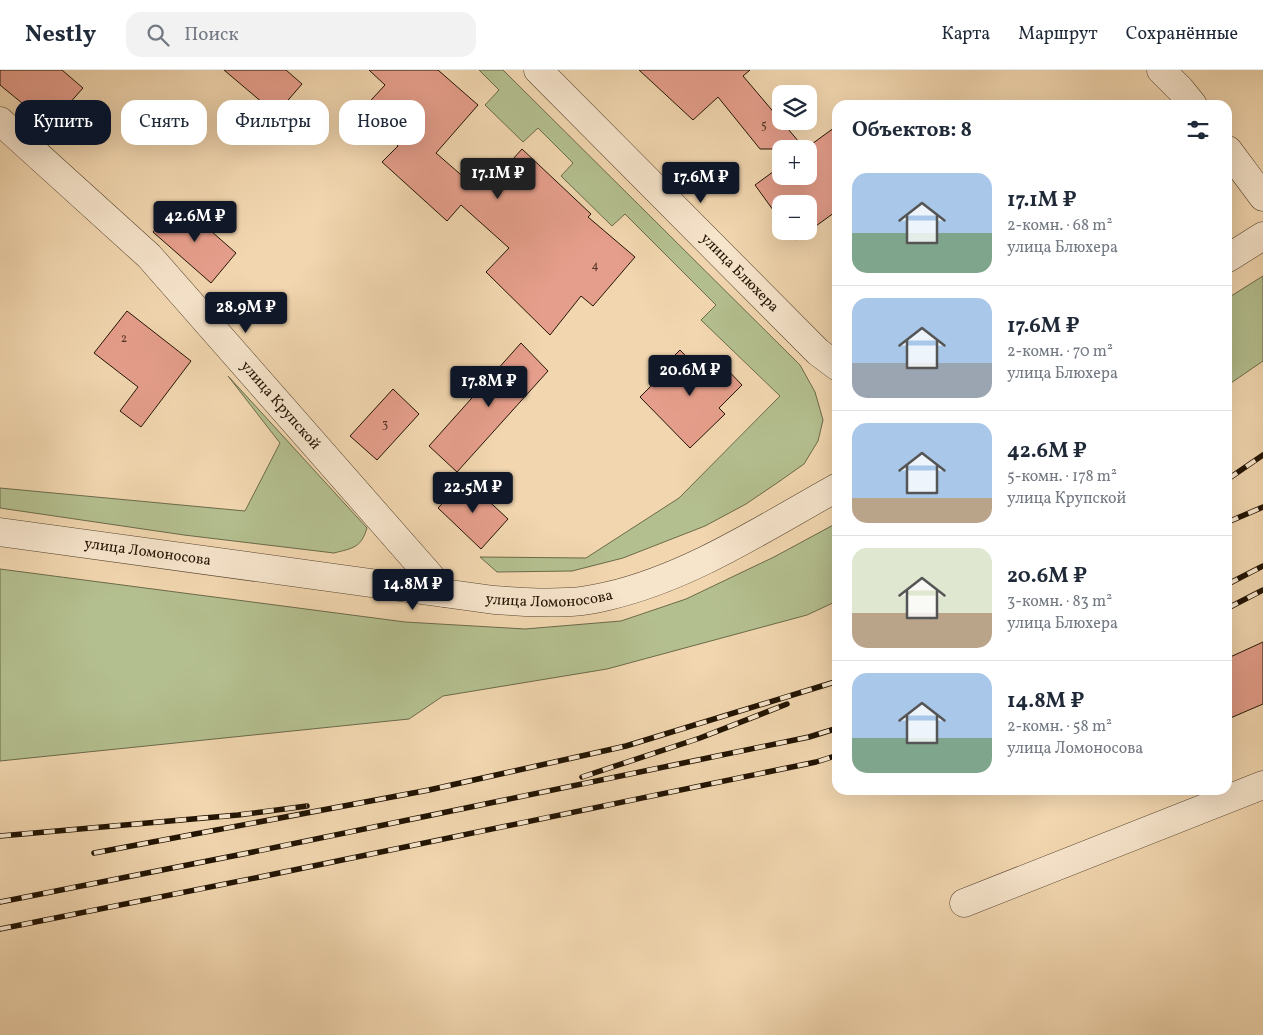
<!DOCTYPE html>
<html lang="ru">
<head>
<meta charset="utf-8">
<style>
	:root { --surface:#fff; --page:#f2f2f3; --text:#1f2937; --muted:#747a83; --line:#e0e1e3; --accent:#111827 }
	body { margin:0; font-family:Vollkorn,serif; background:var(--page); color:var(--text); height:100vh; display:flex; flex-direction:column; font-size:19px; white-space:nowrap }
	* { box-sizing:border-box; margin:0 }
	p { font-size:16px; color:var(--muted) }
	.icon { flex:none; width:28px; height:28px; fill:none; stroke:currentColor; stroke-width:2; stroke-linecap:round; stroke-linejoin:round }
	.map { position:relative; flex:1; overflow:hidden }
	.panel { position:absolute; left:832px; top:30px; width:400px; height:695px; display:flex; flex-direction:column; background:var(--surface); border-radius:15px; box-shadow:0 5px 20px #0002 }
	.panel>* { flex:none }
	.hud { position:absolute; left:15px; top:30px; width:475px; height:45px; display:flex; gap:10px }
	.tools { position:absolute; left:772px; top:15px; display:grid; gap:10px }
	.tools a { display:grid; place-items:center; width:45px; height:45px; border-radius:10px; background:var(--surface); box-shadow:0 5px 20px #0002; font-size:25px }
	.price { position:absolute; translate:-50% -42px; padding:0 11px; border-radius:5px; background:var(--accent); color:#fff; font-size:16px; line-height:32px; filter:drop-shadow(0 1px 2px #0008) }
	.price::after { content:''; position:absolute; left:50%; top:30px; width:15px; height:11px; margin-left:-8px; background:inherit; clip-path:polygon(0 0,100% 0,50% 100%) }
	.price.selected { background:#222; color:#fff }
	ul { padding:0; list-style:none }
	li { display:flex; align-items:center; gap:15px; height:125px; padding:0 20px }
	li+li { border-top:1px solid var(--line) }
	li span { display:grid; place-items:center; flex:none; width:140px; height:100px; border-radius:15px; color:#555 }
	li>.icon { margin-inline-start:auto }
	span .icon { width:60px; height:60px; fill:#fffc; stroke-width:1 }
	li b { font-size:21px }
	h2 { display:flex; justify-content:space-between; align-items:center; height:60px; padding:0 20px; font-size:21px }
	.pill { padding:0 18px; border-radius:15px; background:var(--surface); box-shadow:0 5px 20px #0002; font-size:18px; line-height:45px }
	.pill.selected { background:var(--accent); color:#fff }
	header { display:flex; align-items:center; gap:30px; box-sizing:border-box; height:70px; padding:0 25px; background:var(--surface); border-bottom:1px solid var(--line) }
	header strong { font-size:24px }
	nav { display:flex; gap:28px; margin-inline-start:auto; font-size:18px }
	.search { width:350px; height:45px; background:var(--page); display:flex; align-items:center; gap:12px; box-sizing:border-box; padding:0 18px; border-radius:15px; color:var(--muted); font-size:19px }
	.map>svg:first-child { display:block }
	.green { fill:#b4bf8f; stroke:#6b6a49 }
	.building { fill:#e59e8b; stroke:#221403 }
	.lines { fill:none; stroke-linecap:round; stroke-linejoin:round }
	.minor-casing { stroke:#56442e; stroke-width:29 }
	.minor { stroke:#f6e4cb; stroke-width:28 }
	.rail-casing { stroke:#221403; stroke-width:5.5 }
	.rail { stroke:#f6e4cb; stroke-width:4; stroke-dasharray:11; stroke-linecap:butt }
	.labels { text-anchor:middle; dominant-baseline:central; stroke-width:4; stroke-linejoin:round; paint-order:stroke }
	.number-label { font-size:12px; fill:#533625 }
	.street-label { font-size:15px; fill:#221403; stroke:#f6e4cb }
</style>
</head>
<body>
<header>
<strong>Nestly</strong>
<div class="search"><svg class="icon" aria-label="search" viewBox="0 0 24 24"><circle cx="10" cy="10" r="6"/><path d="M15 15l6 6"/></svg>Поиск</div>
<nav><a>Карта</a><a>Маршрут</a><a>Сохранённые</a></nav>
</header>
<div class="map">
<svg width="1263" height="965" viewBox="0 0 1263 965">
	<rect width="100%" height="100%" fill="#f1d6af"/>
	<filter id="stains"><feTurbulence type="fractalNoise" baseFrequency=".004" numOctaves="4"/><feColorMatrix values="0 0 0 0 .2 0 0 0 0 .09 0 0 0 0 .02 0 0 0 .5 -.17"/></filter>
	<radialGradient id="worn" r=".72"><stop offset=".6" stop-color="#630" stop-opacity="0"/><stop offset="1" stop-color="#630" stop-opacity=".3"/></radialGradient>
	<!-- green -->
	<g class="green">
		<polygon points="479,0 503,0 800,295 815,322 823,350 818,371 804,394 777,413 746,434 705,456 623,488 572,501 497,502 480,487 586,488 679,428 780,326 701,250 716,235 625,144 612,156 561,106 573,93 538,58 523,72 485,35 499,20"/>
		<polygon points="1263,206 1263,291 1228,315 1228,228"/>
		<path d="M228,306L367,458C361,478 353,478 334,483L184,465L0,438V418L245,441L280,373Z"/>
		<polygon points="837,453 837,531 807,545 607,599 443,626 409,649 0,691 0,499 405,552 525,559 621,551 686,529 774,487"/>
	</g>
	<!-- building -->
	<g class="building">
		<polygon points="0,0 62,0 83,18 44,62 23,43 28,38 0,15"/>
		<polygon points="224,0 286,0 302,14 276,44"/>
		<polygon points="369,0 438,0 478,35 436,83 475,117 496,94 503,100 522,79 591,144 588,147 635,187 593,236 581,226 550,265 486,202 509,178 461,135 447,151 382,92 398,76 361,41 385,15"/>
		<polygon points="639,0 750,0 743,6 805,79 760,79 718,27 693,50"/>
		<polygon points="838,55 838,140 809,161 809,134 781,134 781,151 755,115 781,96 781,106 809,106 809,79 805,79"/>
		<polygon points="179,133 236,183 211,213 153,162"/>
		<polygon points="789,161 808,161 795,170"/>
		<polygon points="127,241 191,291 141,357 120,341 138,317 94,283"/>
		<polygon points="521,273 548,301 457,402 429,376"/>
		<polygon points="680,280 704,305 719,291 742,315 719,338 725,344 690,378 640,327 658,309 654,306"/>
		<polygon points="393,319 419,344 377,390 350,366"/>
		<polygon points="465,409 508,449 481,479 438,438"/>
		<polygon points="1263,572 1263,634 1228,649 1228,588"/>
	</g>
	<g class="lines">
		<!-- minor casing -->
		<g class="minor-casing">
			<g id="minor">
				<path id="s1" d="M538,0L818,282L838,297"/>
				<polyline points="1161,0 1180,19 1193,35"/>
				<path id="s2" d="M0,51L149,186L445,523"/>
				<polyline points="1228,80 1263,127"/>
				<polyline points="1228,188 1263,166"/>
				<path id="s3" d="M0,462L494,530C523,532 553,534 582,531C590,530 599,528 608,526C690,507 764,458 838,417"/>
				<polyline points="964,833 1263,715"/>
			</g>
		</g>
		<!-- minor -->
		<use href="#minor" class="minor"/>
		<!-- rail casing -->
		<g class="rail-casing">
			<g id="rail">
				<polyline points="1228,409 1263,385"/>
				<polyline points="1228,452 1263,437"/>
				<polyline points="1228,514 1263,496"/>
				<polyline points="1228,538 1263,520"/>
				<polyline points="582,707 700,668 787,634"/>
				<polyline points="0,766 238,745 307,736"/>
				<polyline points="94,783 429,720 626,676 838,611"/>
				<polyline points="0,832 253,782 809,667 838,658"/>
				<polyline points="0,859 260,807 816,692 838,685"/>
			</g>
		</g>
		<!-- rail -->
		<use href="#rail" class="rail"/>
	</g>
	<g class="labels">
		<!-- number labels -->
		<g class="number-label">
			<text x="764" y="56">5</text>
			<text x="595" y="196">4</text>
			<text x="124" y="269">2</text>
			<text x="385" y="355">3</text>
		</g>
		<!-- street labels -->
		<g class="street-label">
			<text stroke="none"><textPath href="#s1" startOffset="286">улица Блюхера</textPath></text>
			<text stroke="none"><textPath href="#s2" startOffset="400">улица Крупской</textPath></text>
			<text stroke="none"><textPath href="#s3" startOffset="149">улица Ломоносова</textPath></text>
			<text stroke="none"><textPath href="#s3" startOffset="554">улица Ломоносова</textPath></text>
		</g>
	</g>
	<rect width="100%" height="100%" filter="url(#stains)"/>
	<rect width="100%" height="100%" fill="url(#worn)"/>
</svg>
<div class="tools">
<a><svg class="icon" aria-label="layers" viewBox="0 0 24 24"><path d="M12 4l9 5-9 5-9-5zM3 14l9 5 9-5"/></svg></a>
<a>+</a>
<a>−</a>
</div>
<b class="price selected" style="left:498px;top:130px">17.1M ₽</b>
<b class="price" style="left:701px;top:134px">17.6M ₽</b>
<b class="price" style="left:195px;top:173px">42.6M ₽</b>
<b class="price" style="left:246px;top:264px">28.9M ₽</b>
<b class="price" style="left:690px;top:327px">20.6M ₽</b>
<b class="price" style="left:489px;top:338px">17.8M ₽</b>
<b class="price" style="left:473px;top:444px">22.5M ₽</b>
<b class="price" style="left:413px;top:541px">14.8M ₽</b>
<div class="hud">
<a class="pill selected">Купить</a>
<a class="pill">Снять</a>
<a class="pill">Фильтры</a>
<a class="pill">Новое</a>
</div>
<section class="panel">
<h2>Объектов: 8<svg class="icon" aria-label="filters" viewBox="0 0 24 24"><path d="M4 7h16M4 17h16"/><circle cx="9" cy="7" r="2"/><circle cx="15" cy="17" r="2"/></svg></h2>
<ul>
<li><span style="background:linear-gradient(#a9c7e8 60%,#7fa58c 0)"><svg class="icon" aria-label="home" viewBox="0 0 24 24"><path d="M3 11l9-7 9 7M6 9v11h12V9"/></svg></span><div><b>17.1M ₽</b><p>2-комн. · 68 m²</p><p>улица Блюхера</p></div></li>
<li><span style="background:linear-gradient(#a9c7e8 65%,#9aa5b1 0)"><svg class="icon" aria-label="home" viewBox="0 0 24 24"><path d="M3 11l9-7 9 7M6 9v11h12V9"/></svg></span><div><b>17.6M ₽</b><p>2-комн. · 70 m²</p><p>улица Блюхера</p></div></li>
<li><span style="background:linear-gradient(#a9c7e8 75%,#b9a48a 0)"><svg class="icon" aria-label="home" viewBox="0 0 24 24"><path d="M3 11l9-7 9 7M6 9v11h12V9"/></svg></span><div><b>42.6M ₽</b><p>5-комн. · 178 m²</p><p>улица Крупской</p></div></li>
<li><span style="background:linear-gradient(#dfe7d0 65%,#b9a48a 0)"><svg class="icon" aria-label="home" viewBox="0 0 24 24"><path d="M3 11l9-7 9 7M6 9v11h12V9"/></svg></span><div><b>20.6M ₽</b><p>3-комн. · 83 m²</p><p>улица Блюхера</p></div></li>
<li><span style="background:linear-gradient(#a9c7e8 65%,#7fa58c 0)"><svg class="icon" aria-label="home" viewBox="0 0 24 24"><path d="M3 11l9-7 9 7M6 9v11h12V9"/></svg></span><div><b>14.8M ₽</b><p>2-комн. · 58 m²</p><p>улица Ломоносова</p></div></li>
</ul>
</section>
</div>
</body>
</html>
